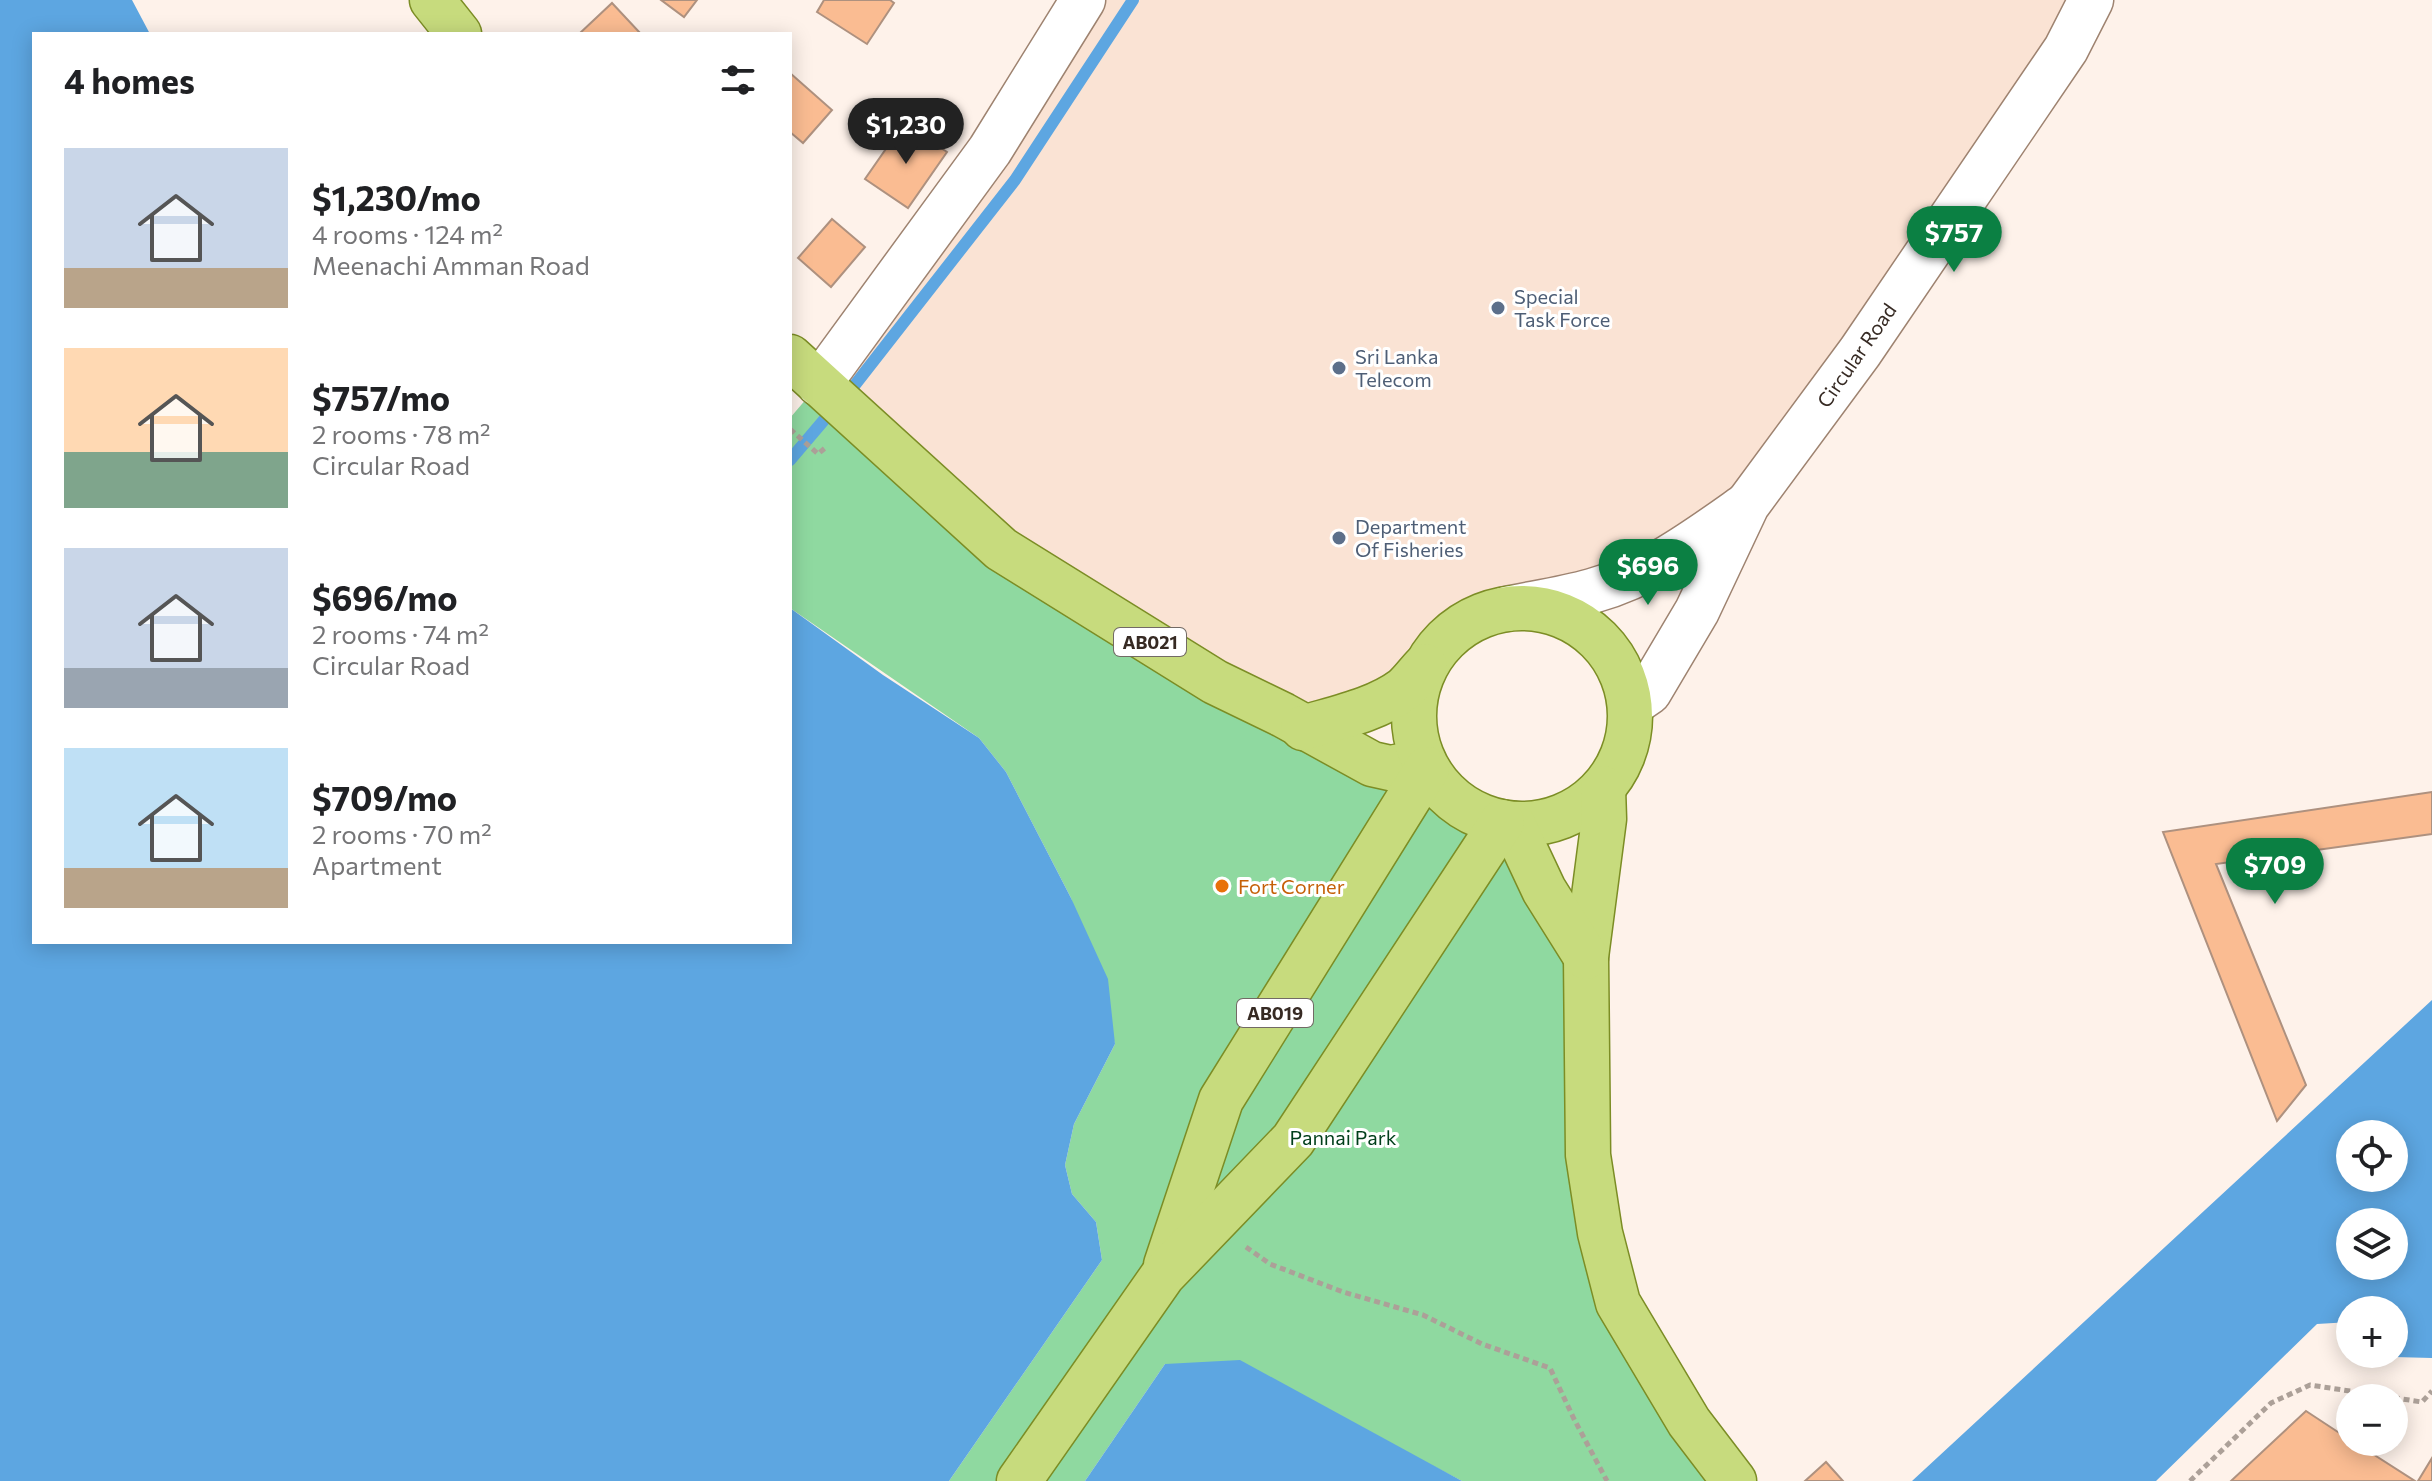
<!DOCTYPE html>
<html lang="en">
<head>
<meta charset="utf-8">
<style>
	:root { --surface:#fff; --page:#f6f6f6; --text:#202124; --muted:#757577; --accent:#0b8043 }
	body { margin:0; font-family:Commissioner,sans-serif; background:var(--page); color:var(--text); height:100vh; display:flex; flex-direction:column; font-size:30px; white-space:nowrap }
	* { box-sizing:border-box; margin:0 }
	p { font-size:26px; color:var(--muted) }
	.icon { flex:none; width:44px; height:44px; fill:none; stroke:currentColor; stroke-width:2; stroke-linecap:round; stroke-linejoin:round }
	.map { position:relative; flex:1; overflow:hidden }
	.panel { position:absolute; left:32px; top:32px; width:760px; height:912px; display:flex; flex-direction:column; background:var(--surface); border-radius:0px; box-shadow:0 4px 20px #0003 }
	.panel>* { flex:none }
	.buttons { position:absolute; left:2336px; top:1120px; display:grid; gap:16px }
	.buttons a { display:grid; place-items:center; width:72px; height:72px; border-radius:50%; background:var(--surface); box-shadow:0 4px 20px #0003; font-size:40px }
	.price { position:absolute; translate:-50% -68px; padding:0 18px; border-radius:28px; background:var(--accent); color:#fff; font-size:26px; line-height:52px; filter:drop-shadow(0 2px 4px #0008) }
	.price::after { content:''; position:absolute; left:50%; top:48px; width:24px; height:18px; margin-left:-12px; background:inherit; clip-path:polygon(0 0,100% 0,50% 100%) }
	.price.selected { background:#222; color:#fff }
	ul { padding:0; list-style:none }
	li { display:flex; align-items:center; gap:24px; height:200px; padding:0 32px }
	li span { display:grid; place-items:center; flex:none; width:224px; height:160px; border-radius:0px; color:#555 }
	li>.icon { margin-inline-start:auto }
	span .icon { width:96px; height:96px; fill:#fffc; stroke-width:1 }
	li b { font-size:34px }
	h2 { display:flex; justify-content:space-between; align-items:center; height:96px; padding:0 32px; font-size:34px }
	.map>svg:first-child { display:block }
	.built { fill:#fae3d4 }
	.green { fill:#8fd9a0 }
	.water { fill:#5da6e1; fill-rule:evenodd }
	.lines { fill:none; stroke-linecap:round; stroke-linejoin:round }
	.stream { stroke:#5da6e1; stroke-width:12 }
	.building { fill:#fabc92; stroke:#ae917f; stroke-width:2 }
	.minor-casing { stroke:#9e8370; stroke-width:47 }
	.secondary-casing { stroke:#9e8370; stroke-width:47 }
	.primary-casing { stroke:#7c8d25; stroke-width:47 }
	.path { stroke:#aca098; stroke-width:5; stroke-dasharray:6 4; stroke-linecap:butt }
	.minor { stroke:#fff; stroke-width:44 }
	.secondary { stroke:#fff; stroke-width:44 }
	.primary { stroke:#c7db7d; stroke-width:44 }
	.service-dot { fill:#5c6f8a; stroke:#fff; stroke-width:3 }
	.food-dot { fill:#e8710a; stroke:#fff; stroke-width:3 }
	.labels { text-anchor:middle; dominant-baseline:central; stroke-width:6; stroke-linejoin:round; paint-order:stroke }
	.shield { fill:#fff; stroke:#726a65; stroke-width:2 }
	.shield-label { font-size:18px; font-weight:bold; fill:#362a23 }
	.service-label { font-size:20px; fill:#4e5e75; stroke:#fff; text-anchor:start }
	.street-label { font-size:20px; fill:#362a23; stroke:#fff }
	.food-label { font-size:20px; fill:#c56008; stroke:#fff; text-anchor:start }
	.park-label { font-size:20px; fill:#003e1a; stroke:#fff }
</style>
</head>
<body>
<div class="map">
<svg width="2432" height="1481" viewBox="0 0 2432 1481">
	<rect width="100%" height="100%" fill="#fef2ea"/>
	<!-- built -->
	<polygon class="built" points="1083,0 2091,0 1747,505 1506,609 1484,614 1463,625 1445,639 1406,687 1303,728 1001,549 819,384"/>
	<!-- green -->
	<polygon class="green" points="819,384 1001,549 1427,769 1451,798 1470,812 1502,822 1566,921 1600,1233 1734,1481 1462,1481 1412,1455 1165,1364 1085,1481 949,1481 1102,1260 1096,1222 1072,1194 1065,1165 1074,1124 1115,1044 1071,898 1006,772 979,738 790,608 790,418"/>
	<!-- water -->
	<g class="water">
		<polygon points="0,0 132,0 150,34 34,34 34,942 790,942 790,608 883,675 979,738 1006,772 1071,898 1108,979 1115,1044 1074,1124 1065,1165 1072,1194 1096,1222 1102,1260 949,1481 0,1481"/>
		<path d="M2432,1000V1358L2394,1357L2392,1354H2394V1310H2350V1322L2317,1324L2156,1481H1912ZM2350,1134H2394V1178H2350ZM2394,1222V1266H2350V1222Z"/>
		<polygon points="1240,1360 1462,1481 1085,1481 1165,1364"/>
	</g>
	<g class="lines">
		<!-- stream -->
		<g class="stream">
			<polyline points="854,386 1015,180 1133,0"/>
			<polyline points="790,460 830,413"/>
		</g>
	</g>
	<!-- building -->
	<g class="building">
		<polygon points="661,0 697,0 684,17"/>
		<polygon points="824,0 890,0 894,3 867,44 817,12"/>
		<polygon points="612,3 641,34 579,34"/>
		<polygon points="790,73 832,110 803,143 790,132"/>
		<polygon points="904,123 947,152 908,208 865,179"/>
		<polygon points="832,219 865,247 831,287 798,258"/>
		<polygon points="2432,792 2432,834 2216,864 2306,1085 2277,1121 2163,832"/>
		<polygon points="2306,1411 2350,1440 2350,1442 2354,1442 2415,1481 2231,1481"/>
		<polygon points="2432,1458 2432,1481 2418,1481"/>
		<polygon points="1826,1462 1843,1481 1805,1481"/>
	</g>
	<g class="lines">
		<!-- minor casing -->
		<g class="minor-casing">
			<polyline id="minor" points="819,384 990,150 1083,0"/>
		</g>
		<!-- secondary casing -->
		<g class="secondary-casing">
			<g id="secondary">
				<path d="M1506,609C1535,603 1564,599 1592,591C1650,575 1697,540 1745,506"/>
				<polyline points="1630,705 1649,692 1697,611 1747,505 1860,352 2066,49 2091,0"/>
			</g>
		</g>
		<!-- primary casing -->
		<g class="primary-casing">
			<g id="primary">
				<polyline points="432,0 459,34"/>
				<polyline points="790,357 1001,549 1215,682 1283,715 1372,764 1390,768 1423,762"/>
				<circle cx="1522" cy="716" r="108"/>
				<path d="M1303,728C1336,718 1376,710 1404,689C1412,682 1418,673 1425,666"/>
				<polyline points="1603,788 1604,819 1586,957 1588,1155 1600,1233 1618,1303 1689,1422 1734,1481"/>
				<polyline points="1513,824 1544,890 1586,957"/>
				<polyline points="1166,1265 1221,1100 1427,769"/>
				<polyline points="1019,1481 1163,1275 1293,1140 1502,822"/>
			</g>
		</g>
		<!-- path -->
		<g class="path">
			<polyline points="790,429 818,454 825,448"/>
			<polyline points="1246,1247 1270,1264 1343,1292 1423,1315 1482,1344 1550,1368 1574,1419 1607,1481"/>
			<polyline points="2190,1481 2271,1403 2310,1385 2422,1402 2432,1391"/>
		</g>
		<!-- minor -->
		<use href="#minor" class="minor"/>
		<!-- secondary -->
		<use href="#secondary" class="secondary"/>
		<!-- primary -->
		<use href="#primary" class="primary"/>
	</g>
	<!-- markers -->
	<g class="service-dot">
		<circle cx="1498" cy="308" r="8"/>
		<circle cx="1339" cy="368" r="8"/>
		<circle cx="1339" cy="538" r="8"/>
	</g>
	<circle class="food-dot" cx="1222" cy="886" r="8"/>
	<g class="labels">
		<!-- shield labels -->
		<g class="shield">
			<rect x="1114" y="628" width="72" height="28" rx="6"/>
			<rect x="1237" y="999" width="76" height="28" rx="6"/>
		</g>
		<g class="shield-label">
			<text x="1150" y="642">AB021</text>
			<text x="1275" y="1013">AB019</text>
		</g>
		<!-- service labels -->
		<g class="service-label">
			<text x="1514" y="296">Special<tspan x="1514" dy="23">Task Force</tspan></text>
			<text x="1355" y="356">Sri Lanka<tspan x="1355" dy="23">Telecom</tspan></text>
			<text x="1355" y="526">Department<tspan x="1355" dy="23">Of Fisheries</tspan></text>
		</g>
		<!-- street labels -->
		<g class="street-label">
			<text transform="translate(1856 355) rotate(-55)">Circular Road</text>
		</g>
		<!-- food labels -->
		<g class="food-label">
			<text x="1238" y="886">Fort Corner</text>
		</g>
		<!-- park labels -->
		<g class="park-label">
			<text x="1343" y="1137">Pannai Park</text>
		</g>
	</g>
</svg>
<div class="buttons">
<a><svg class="icon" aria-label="locate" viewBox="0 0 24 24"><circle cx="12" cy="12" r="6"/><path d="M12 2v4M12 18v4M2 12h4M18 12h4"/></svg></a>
<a><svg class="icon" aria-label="layers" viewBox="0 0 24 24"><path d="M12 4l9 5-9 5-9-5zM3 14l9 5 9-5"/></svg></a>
<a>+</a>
<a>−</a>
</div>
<b class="price selected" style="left:906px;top:166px">$1,230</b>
<b class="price" style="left:1954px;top:274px">$757</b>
<b class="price" style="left:1648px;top:607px">$696</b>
<b class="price" style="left:2275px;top:906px">$709</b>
<section class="panel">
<h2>4 homes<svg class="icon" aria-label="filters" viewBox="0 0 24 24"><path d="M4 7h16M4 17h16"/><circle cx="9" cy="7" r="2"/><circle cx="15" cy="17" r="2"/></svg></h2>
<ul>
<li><span style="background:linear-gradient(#c9d6e8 75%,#b9a48a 0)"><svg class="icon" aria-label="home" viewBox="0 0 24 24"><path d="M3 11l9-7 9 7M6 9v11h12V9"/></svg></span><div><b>$1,230/mo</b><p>4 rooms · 124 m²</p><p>Meenachi Amman Road</p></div></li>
<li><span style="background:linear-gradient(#ffd9b3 65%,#7fa58c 0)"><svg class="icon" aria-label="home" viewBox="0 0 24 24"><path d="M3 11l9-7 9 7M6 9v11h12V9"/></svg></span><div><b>$757/mo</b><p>2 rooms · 78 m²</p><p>Circular Road</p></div></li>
<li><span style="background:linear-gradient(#c9d6e8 75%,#9aa5b1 0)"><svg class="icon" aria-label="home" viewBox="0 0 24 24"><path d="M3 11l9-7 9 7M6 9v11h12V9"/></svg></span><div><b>$696/mo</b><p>2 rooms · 74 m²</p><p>Circular Road</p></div></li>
<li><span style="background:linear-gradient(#bfe0f5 75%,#b9a48a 0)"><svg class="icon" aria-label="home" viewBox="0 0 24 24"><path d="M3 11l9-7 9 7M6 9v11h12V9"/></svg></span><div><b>$709/mo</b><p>2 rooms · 70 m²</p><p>Apartment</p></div></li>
</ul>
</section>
</div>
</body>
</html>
